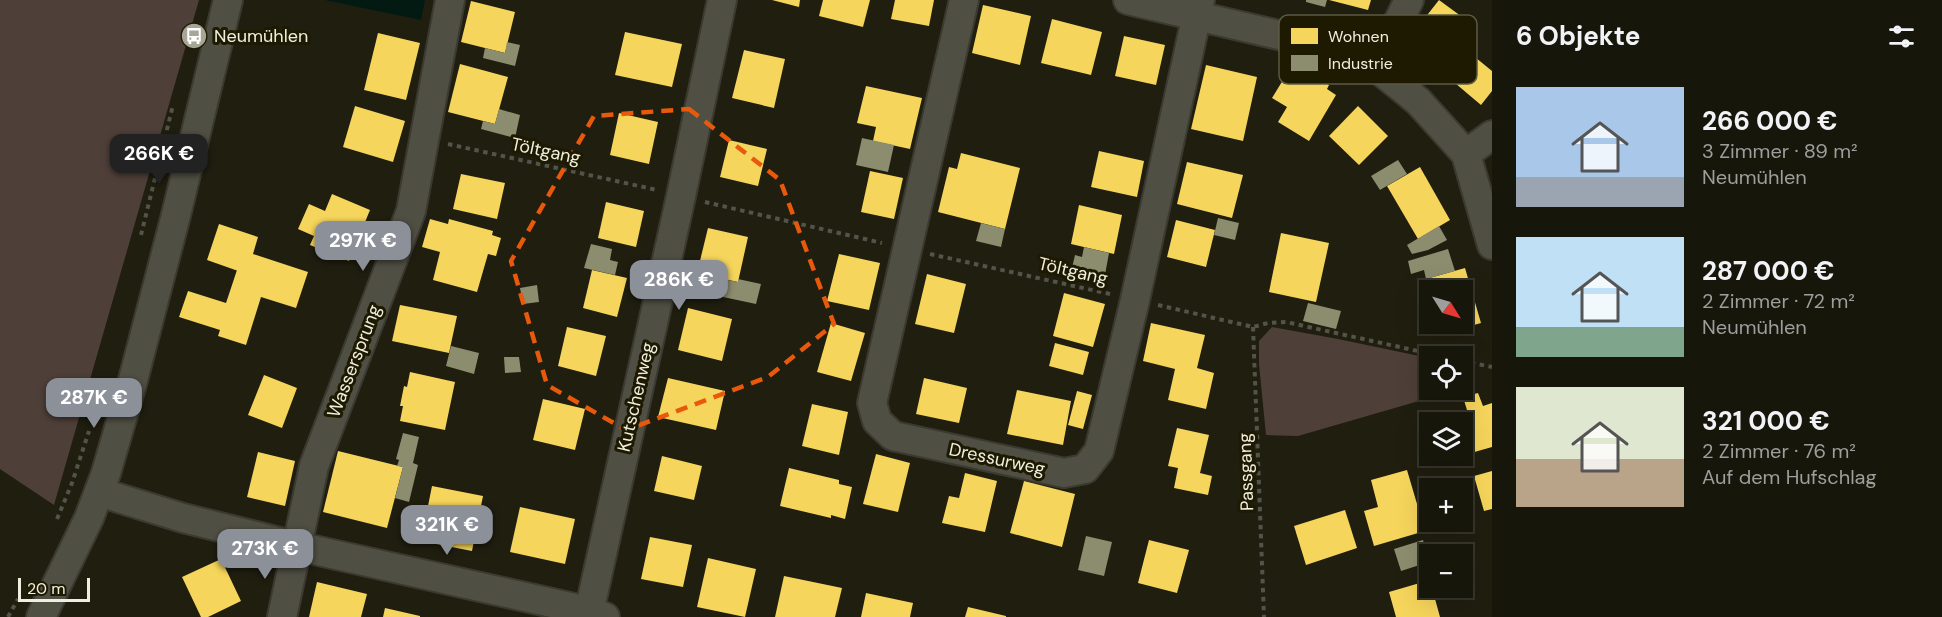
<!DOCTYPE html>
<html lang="de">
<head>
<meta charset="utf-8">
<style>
	:root { --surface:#17160b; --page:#201f14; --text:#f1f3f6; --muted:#9e9f9d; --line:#36352c; --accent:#8c9099 }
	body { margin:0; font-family:"DM Sans",sans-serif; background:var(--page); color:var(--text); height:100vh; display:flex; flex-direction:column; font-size:22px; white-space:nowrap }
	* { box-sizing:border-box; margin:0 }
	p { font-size:20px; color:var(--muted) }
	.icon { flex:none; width:33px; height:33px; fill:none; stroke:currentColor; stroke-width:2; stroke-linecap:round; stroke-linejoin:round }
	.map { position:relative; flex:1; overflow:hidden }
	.panel { display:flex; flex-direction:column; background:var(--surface); width:450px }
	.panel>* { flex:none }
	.needle { width:39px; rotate:127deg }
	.tools { position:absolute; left:1419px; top:280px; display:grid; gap:12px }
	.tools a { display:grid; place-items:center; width:54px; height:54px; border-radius:0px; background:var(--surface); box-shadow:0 6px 24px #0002,0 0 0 2px var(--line); font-size:30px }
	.scale { position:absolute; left:18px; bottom:15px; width:72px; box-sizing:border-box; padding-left:6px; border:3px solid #f0eede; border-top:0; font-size:16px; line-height:21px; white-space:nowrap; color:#f0eede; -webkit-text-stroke:4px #1d1a01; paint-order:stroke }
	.price { position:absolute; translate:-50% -51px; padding:0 14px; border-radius:12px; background:var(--accent); color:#fff; font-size:20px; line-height:39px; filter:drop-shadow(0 2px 3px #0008) }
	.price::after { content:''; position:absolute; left:50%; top:36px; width:18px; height:14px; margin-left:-9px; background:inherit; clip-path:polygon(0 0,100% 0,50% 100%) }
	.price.on { background:#222; color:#fff }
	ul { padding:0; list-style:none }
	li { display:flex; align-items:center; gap:18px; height:150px; padding:0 24px }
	li span { display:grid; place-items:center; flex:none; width:168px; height:120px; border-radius:0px; color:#555 }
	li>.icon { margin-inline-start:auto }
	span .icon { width:72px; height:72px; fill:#fffc; stroke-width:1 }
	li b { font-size:26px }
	h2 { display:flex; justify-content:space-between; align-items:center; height:72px; padding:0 24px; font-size:26px }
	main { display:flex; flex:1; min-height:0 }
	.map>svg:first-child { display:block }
	.green { fill:#4f3f39 }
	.water { fill:#031a12 }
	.homes { fill:#f6d55c }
	.industry { fill:#8c8c6e }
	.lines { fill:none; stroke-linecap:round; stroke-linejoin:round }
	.minor-casing { stroke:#3c3a30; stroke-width:32 }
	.path { stroke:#545349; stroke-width:4; stroke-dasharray:4.5 4.5; stroke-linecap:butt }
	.minor { stroke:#504f44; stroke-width:28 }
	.marked { fill:none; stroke:#e8590c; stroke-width:4.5; stroke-dasharray:12 8; stroke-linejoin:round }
	.labels { text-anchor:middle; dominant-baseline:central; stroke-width:6; stroke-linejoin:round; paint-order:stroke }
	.poi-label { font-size:18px; fill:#f0eede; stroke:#1d1a01; text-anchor:start }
	.street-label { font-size:18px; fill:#f0eede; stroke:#1d1a01 }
	.key { fill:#1d1a01; stroke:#5c5a43; stroke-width:1.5 }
	.key-label { font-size:16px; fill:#f0eede }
</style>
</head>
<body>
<main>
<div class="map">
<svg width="1492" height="617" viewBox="0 0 1492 617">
	<rect width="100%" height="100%" fill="#1f1e0f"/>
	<!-- green -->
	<g class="green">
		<polygon points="0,0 199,0 54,505 0,469"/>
		<polygon points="1272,327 1338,339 1429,358 1430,390 1457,390 1298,436 1266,435 1259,364 1259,341"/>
	</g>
	<!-- water -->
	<polygon class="water" points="325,0 425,0 421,20"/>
	<!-- homes -->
	<g class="homes">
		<polygon points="772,0 800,0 799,7"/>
		<polygon points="823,0 870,0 863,27 819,16"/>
		<polygon points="895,0 934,0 929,26 891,19"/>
		<polygon points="1329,0 1371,0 1368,10"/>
		<polygon points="1439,0 1469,22 1446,51 1417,28"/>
		<polygon points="471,1 515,12 505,53 461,42"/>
		<polygon points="983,5 1031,16 1020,65 972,53"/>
		<polygon points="1052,19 1102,32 1091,75 1041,63"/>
		<polygon points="625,32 682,44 672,87 615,75"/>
		<polygon points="378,33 420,43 406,100 364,90"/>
		<polygon points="1124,36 1165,45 1156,85 1115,76"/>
		<polygon points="744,50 785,59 774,108 732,98"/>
		<polygon points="1470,53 1492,71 1492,91 1481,105 1449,78"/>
		<polygon points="460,64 508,77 495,124 448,112"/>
		<polygon points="1206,65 1257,77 1243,141 1191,129"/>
		<polygon points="1291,67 1312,80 1315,76 1329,85 1327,89 1336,95 1309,141 1278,122 1287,107 1272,98"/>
		<polygon points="866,86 922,98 910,149 873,141 876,127 857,123"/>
		<polygon points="355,106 405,121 393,162 343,147"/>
		<polygon points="1358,106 1388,136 1359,165 1329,136"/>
		<polygon points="619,113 658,122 649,164 610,155"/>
		<polygon points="729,140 767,149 758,186 720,177"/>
		<polygon points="1099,151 1144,161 1137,197 1091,187"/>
		<polygon points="961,153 1020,168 1005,229 938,212 949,167 957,169"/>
		<polygon points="1187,162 1243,175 1232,218 1177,204"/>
		<polygon points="1420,167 1450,220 1418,239 1387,186"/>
		<polygon points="870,171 903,178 894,219 861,212"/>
		<polygon points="461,174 505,183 497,219 453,209"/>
		<polygon points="332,194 370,210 349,261 310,245 314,236 298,229 309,204 325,211"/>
		<polygon points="606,202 644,211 636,247 598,238"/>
		<polygon points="1079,205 1122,215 1114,254 1071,244"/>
		<polygon points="430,219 448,224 449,219 493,231 492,235 501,238 496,256 488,254 477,292 433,280 440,252 422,247"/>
		<polygon points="1176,220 1215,230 1206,267 1167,257"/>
		<polygon points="219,224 258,237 253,254 308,272 296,308 261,297 246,345 218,336 220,330 179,317 188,291 226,303 237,270 241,272 207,260"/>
		<polygon points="708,228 748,237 738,282 697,273"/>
		<polygon points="1281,233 1329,243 1316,302 1269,292"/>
		<polygon points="839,254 880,263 869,310 827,301"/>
		<polygon points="1465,268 1481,323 1442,334 1439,324 1462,324 1462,291 1430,291 1426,279"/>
		<polygon points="592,270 627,278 617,317 583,308"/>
		<polygon points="927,274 966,284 954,333 915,324"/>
		<polygon points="1064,293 1105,304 1093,347 1053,336"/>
		<polygon points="400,305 457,316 449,353 392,341"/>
		<polygon points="688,308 732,319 722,361 678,350"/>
		<polygon points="831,323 865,333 851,381 817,372"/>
		<polygon points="1151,323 1205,335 1197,368 1214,373 1206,409 1168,400 1175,369 1143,361"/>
		<polygon points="567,327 606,336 596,376 558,366"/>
		<polygon points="1055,343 1089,352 1083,375 1049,366"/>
		<polygon points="410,372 455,382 445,430 400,421 403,406 400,406 404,386 407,387"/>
		<polygon points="264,375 297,388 282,428 248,415"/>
		<polygon points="668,378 725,391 716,430 658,417"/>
		<polygon points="924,378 967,388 959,423 916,414"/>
		<polygon points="1017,390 1071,401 1063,445 1007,434"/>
		<polygon points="1077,391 1092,395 1083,429 1068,425"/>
		<polygon points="1478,393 1483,406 1492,403 1492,447 1471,453 1460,412 1467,410 1463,397"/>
		<polygon points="543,399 585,409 575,450 533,440"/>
		<polygon points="812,404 848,412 839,455 802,446"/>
		<polygon points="1177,428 1209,435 1200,473 1212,476 1208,495 1174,488 1178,468 1168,466"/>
		<polygon points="338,451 403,467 387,528 323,512"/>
		<polygon points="258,452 295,461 285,506 247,497"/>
		<polygon points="876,454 910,463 898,512 863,504"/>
		<polygon points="662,456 702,466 694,500 654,491"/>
		<polygon points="789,468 839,480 839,484 852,487 845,519 831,515 831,518 780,506"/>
		<polygon points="1407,470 1425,531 1374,546 1364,511 1378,507 1371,480"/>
		<polygon points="1492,471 1492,509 1484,511 1474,476"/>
		<polygon points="965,473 997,481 985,532 942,523 949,496 959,498"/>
		<polygon points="1024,481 1075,494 1062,547 1010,533"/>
		<polygon points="432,486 483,496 472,551 421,541"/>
		<polygon points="520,507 575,519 565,564 510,552"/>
		<polygon points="1345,510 1357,548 1306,565 1294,526"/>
		<polygon points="650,537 692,545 683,587 641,579"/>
		<polygon points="1149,540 1189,550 1177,593 1138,583"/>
		<polygon points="708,558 756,569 745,617 697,607"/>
		<polygon points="221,559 241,601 208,617 201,617 182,577"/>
		<polygon points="784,576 842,588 835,617 775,617"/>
		<polygon points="1430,580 1430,588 1432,588 1440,617 1396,617 1389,592"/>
		<polygon points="317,582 367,594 361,617 309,617"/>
		<polygon points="866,593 913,603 910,617 861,617"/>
		<polygon points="968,607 1006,616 1006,617 965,617"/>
		<polygon points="385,608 420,616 420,617 383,617"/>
	</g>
	<!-- industry -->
	<g class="industry">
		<polygon points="1306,0 1327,0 1325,7 1306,2"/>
		<polygon points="507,42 520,45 515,66 483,58 485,48 505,53"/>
		<polygon points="499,109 520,115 515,138 481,129 483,121 495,124"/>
		<polygon points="862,138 894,145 888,172 856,165"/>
		<polygon points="1398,160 1407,174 1380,190 1371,176"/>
		<polygon points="1218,218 1239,223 1235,240 1214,235"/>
		<polygon points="981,223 1005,229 1001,247 976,241"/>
		<polygon points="1439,226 1447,240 1428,250 1412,254 1407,245"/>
		<polygon points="591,244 612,249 610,260 618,262 615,275 584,268"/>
		<polygon points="1084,247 1109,253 1105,275 1072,268 1075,255 1082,257"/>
		<polygon points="1448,249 1455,271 1426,279 1424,270 1411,274 1408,261"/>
		<polygon points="713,277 738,282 738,279 761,284 756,304 709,294"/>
		<polygon points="537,285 539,302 523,304 520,288"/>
		<polygon points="1308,303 1341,311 1336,329 1303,321"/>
		<polygon points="451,346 479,353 474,374 446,366"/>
		<polygon points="504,357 519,357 521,372 505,373"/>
		<polygon points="403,433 419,437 413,463 418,465 409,502 395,498 403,467 397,466 399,460 396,459"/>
		<polygon points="1086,536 1112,542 1104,576 1078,570"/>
		<polygon points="1423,540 1429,562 1401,571 1394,549"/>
	</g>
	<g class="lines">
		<!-- minor casing -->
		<g class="minor-casing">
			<g id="minor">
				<polyline points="964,0 872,403 877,421 893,436 1064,473 1085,469 1099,451 1135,300 1200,0"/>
				<polyline points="1128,0 1326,46 1376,67 1418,101 1466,154 1492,245"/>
				<polyline points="1376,67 1409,0"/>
				<polyline points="1466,154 1492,135"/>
				<polyline points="99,492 183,518 296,546 588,611 605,617"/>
				<polyline points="41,617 89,518 106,473 133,380 176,215 228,0"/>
				<polyline points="282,617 314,466 411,211 450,0"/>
				<polyline points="588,617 681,196 722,0"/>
			</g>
		</g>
		<!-- path -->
		<g class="path">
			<polyline points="448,144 657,190"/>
			<polyline points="705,202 882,243"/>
			<polyline points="141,235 173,105"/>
			<polyline points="930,254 1110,294"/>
			<polyline points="1158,305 1253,327 1268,323 1286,322 1445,357"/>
			<polyline points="1253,327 1264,617"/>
			<polyline points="1462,361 1492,367"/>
			<polyline points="57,519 72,483 89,431"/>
			<polyline points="8,617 18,599"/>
		</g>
		<!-- minor -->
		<use href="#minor" class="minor"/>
	</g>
	<!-- marked area -->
	<path class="marked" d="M689,109L780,180L834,324L768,377L626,430L547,385L511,261L594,116Z"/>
	<!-- icons -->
	<defs>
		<g id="bus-disc" transform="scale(1.35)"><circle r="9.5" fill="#a7a596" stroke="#1d1a01"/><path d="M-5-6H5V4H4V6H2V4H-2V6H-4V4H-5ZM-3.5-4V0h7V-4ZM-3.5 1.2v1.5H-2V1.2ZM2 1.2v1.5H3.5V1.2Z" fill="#fff"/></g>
	</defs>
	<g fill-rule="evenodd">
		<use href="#bus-disc" x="194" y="36"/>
	</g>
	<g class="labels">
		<!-- poi labels -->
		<g class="poi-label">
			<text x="214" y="36">Neumühlen</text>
		</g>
		<!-- street labels -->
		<g class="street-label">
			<text transform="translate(546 151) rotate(12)">Töltgang</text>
			<text transform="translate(1073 271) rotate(13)">Töltgang</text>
			<text transform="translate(354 361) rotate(-69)">Wassersprung</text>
			<text transform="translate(636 397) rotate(-77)">Kutschenweg</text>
			<text transform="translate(997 459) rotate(12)">Dressurweg</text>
			<text transform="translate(1246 472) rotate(-92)">Passgang</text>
		</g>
	</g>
	<!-- legend -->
	<rect x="1279" y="15" width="198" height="69" rx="9" class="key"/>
	<rect x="1291" y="28" width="27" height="16" fill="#f6d55c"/>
	<rect x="1291" y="55" width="27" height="16" fill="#8c8c6e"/>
	<g class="key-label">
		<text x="1328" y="42">Wohnen</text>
		<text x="1328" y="69">Industrie</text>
	</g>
</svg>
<div class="tools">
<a><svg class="needle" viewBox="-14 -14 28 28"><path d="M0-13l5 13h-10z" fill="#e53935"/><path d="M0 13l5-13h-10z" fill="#9e9f9d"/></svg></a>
<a><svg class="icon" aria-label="locate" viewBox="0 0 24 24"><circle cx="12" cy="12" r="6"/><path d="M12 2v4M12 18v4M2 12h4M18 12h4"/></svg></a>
<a><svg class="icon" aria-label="layers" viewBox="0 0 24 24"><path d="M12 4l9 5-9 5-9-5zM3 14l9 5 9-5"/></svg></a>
<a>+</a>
<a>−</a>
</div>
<div class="scale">20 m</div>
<b class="price on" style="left:159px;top:185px">266K €</b>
<b class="price" style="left:363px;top:272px">297K €</b>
<b class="price" style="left:679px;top:311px">286K €</b>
<b class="price" style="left:94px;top:429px">287K €</b>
<b class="price" style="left:447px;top:556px">321K €</b>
<b class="price" style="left:265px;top:580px">273K €</b>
</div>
<section class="panel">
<h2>6 Objekte<svg class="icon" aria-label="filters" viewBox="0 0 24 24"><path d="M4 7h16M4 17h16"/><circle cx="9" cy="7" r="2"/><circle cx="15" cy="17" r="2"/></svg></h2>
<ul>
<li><span style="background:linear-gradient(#a9c7e8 75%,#9aa5b1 0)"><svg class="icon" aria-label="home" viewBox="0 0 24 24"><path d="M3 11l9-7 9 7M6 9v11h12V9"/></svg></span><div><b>266 000 €</b><p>3 Zimmer · 89 m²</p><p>Neumühlen</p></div></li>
<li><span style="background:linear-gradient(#bfe0f5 75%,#7fa58c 0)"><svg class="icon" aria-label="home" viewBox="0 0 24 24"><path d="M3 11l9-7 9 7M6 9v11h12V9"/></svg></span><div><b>287 000 €</b><p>2 Zimmer · 72 m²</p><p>Neumühlen</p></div></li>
<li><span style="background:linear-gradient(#dfe7d0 60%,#b9a48a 0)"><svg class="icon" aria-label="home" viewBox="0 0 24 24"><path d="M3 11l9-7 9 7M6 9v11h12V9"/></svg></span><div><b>321 000 €</b><p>2 Zimmer · 76 m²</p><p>Auf dem Hufschlag</p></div></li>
</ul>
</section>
</main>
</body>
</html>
